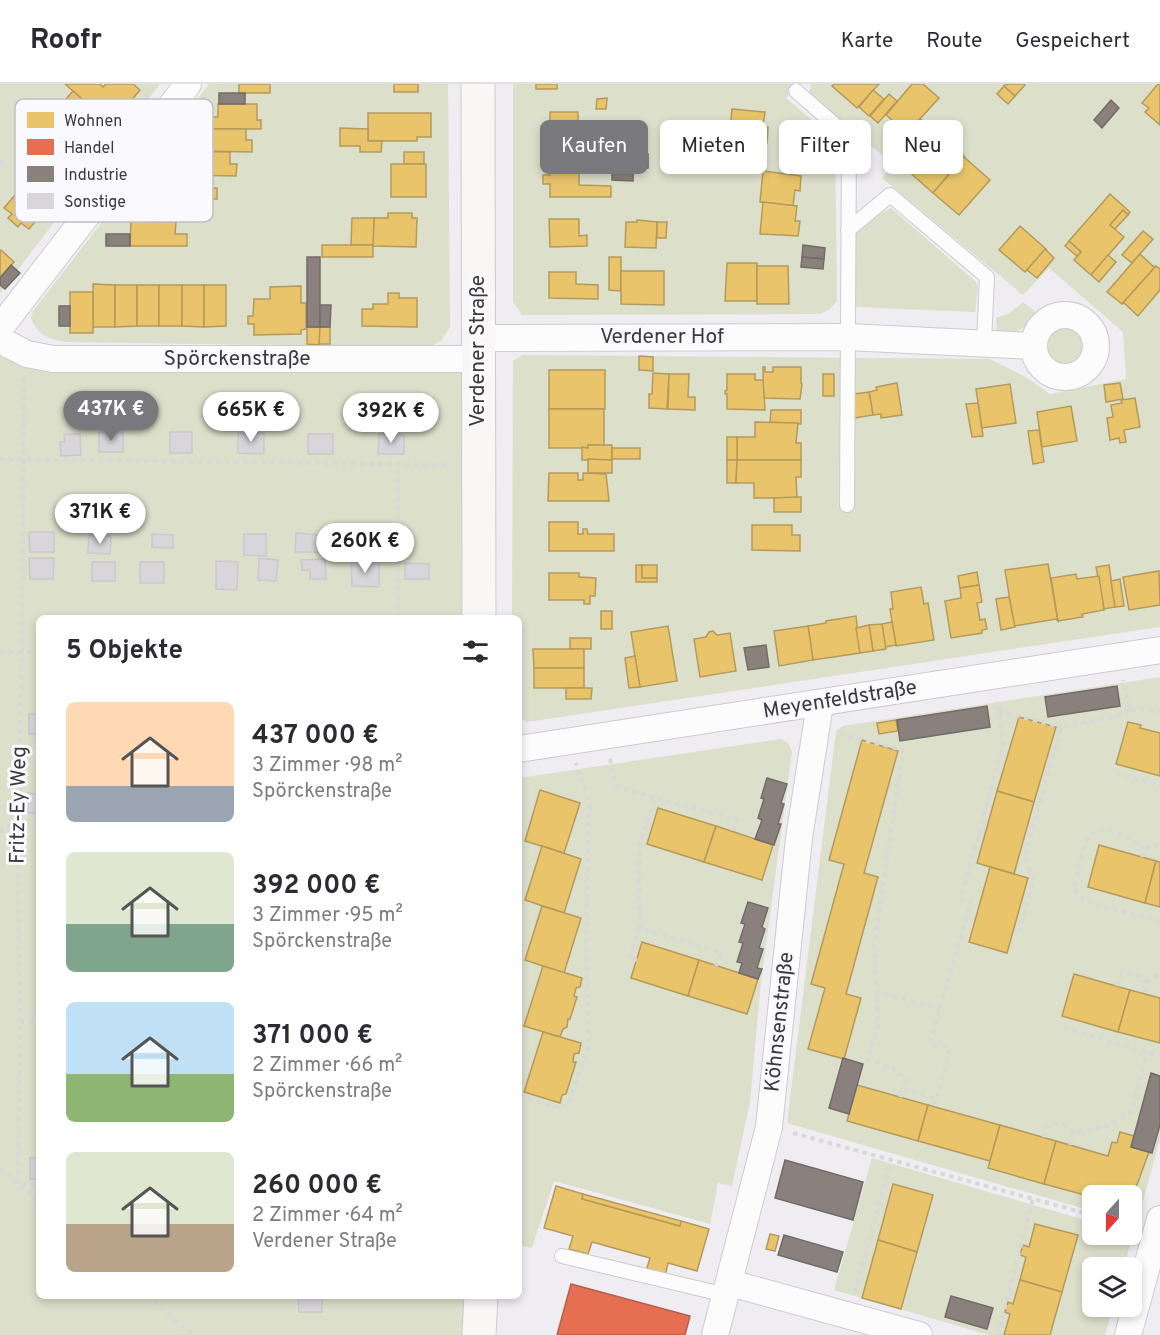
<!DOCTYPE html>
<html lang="de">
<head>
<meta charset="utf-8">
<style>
	:root { --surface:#fff; --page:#f7f7f7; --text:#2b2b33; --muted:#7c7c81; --line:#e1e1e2; --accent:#79787c }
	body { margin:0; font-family:Overpass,sans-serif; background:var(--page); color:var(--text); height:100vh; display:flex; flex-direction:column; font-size:22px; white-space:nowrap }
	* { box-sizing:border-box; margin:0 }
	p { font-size:20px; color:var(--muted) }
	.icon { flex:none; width:33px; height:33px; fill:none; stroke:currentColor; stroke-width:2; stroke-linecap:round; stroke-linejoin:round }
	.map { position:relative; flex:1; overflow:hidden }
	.drawer { position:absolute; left:36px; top:531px; width:486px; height:684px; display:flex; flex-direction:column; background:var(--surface); border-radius:9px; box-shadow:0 3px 9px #0003 }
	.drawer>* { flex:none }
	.banner { position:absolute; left:540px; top:36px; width:530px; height:54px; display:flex; gap:12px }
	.needle { width:39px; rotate:201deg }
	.tools { position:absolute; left:1082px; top:1101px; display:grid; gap:12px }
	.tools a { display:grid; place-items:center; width:60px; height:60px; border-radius:9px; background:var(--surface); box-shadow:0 3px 9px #0003; font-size:30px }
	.price { position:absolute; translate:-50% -51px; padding:0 14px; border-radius:21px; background:#fff; color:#222; font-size:20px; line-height:39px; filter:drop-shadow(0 2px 3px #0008) }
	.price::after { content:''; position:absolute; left:50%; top:36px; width:18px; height:14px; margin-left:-9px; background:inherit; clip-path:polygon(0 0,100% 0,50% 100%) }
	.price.active { background:var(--accent); color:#fff }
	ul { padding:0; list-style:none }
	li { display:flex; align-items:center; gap:18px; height:150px; padding:0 30px }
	li span { display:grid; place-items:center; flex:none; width:168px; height:120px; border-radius:9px; color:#555 }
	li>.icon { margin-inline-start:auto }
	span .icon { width:72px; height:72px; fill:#fffc; stroke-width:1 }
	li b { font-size:26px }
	h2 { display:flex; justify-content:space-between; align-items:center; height:72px; padding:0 30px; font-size:26px }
	.tag { padding:0 21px; border-radius:9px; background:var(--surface); box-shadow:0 3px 9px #0003; font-size:21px; line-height:54px }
	.tag.active { background:var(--accent); color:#fff }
	header { display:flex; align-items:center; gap:36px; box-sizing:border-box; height:84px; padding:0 30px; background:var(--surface); border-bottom:2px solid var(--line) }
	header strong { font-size:28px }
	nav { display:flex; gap:33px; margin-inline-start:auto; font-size:21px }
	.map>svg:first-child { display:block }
	.green { fill:#dcdfca }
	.homes { fill:#e9c46a; stroke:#b49a5c; stroke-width:1.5 }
	.shops { fill:#e76f51; stroke:#b35f4b; stroke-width:1.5 }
	.industry { fill:#8a817c; stroke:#726b69; stroke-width:1.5 }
	.building { fill:#d8d6da; stroke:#cac9cd; stroke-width:1.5 }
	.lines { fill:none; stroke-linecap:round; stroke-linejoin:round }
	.lane-casing { stroke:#cccbcf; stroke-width:16 }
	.street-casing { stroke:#cccbcf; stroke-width:28 }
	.secondary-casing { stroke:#cccbcf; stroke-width:35 }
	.path { stroke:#d8d8d8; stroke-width:4; stroke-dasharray:4.5 4.5; stroke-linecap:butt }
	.lane { stroke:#fdfcfd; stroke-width:14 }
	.street { stroke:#fdfcfd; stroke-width:26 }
	.secondary { stroke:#f9f6f6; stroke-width:33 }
	.labels { text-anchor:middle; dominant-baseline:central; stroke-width:6; stroke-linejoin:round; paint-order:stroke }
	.street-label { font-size:21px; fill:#3a393d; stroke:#faf9fd }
	.key { fill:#faf9fd; stroke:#c0bfc3; stroke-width:1.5 }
	.key-label { font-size:16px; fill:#3a393d }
</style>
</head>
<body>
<header>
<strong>Roofr</strong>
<nav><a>Karte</a><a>Route</a><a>Gespeichert</a></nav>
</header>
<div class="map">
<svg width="1160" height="1251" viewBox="0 0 1160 1251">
	<rect width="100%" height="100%" fill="#efedf2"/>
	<!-- green -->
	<g class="green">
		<polygon points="0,0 160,0 0,209"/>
		<path d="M209,0H448L450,243L441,257L429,263L64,258C48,254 37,251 31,234L33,227Z"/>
		<polygon points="513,0 798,0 786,14 835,56 837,217 830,225 820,230 522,231 513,218"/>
		<polygon points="811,0 1160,0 1160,543 527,638 519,633 519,534 512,534 513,277 522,271 990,275 1029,295 1050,310 1126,295 1123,248 1049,184 1023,211 882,94 893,80 812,14 809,9"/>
		<polygon points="891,124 976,198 978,204 975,228 855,223 854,150 860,141"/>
		<polygon points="1023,218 1039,231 1020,246 997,251 996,234 1010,229"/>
		<circle cx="1066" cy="261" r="19"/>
		<polygon points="0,256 27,270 477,275 479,534 39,534 39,1212 481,1212 479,1251 0,1251"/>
		<polygon points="1160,593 1160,1055 1138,1135 1131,1138 1131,1112 1092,1112 1092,1127 787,1039 836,647 843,642"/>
		<polygon points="781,655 789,660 792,668 761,898 750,1018 732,1102 718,1099 710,1140 554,1097 532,1164 523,1162 519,1158 519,694"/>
		<polygon points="872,1074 1092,1138 1092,1150 1129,1151 1132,1153 1124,1183 1092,1184 1092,1222 1113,1223 1105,1251 989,1251 834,1206"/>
	</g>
	<!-- homes -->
	<g class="homes">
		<polygon points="65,0 100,0 103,3 106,0 133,0 140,6 111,40"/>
		<rect x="239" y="0" width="31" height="9"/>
		<rect x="394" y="0" width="24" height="8"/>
		<rect x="536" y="0" width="21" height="5"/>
		<polygon points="834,0 879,0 857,24 832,2"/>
		<polygon points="912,0 923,0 939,14 907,49 886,31"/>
		<polygon points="1006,0 1024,0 1025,1 1015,12 1004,2"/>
		<polygon points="1158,0 1160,0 1160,41 1145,28 1149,24 1142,19"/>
		<polygon points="1004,2 1015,12 1008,20 997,10"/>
		<polygon points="873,6 884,15 869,32 859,23"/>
		<polygon points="73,7 91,23 84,31 66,15"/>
		<polygon points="889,10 897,17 878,39 870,32"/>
		<polygon points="607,14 606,25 596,25 597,15"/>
		<polygon points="218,20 257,20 257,36 261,36 261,45 206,45 206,33 218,33"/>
		<polygon points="732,25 765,28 763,43 768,43 767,59 729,56"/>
		<polygon points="550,28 578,28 578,38 589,38 589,43 595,43 594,56 550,56"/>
		<polygon points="368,29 431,29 431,53 417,53 417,57 368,57"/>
		<polygon points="920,35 929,42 907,67 898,59"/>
		<polygon points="340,44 368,45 368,57 382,57 381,68 360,68 360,62 340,62"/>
		<polygon points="202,45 246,45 246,56 252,56 252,68 202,67"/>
		<polygon points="927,45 926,47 935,54 915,78 905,70"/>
		<polygon points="939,51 936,56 960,76 964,73 933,109 907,86"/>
		<polygon points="940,51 964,72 960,76 936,56"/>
		<rect x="550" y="56" width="29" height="11"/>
		<polygon points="186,67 230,68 230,80 237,80 236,92 186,91"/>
		<rect x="404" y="68" width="20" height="12"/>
		<polygon points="964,73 990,96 959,131 933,109"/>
		<polygon points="550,79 579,79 579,101 611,102 611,113 550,113 550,100 543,100 543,91 550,91"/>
		<rect x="391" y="80" width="35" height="33"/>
		<polygon points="763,87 801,92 800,107 795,106 793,122 760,118"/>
		<polygon points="33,90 58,111 29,145 21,139 18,143 8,134 12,130 4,124"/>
		<polygon points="167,91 211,91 211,104 217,104 217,115 167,115"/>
		<polygon points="1110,110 1130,128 1128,131 1123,126 1110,141 1124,153 1091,191 1074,176 1081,168 1069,157"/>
		<polygon points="763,118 797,122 795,137 800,137 798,152 760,150"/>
		<polygon points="1123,126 1128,131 1115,145 1110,141"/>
		<polygon points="388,129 412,129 412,134 417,134 416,163 373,162 374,134 388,134"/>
		<polygon points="352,134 374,134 373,161 351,161"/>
		<polygon points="549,135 579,135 579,152 587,151 587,162 550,163"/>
		<polygon points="637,136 657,138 656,164 625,163 626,138 637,138"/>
		<polygon points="131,137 176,138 175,150 187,150 187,162 130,162"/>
		<polygon points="657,138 667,138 666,154 657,154"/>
		<polygon points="1020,142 1046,165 1025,188 999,166"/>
		<polygon points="1143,147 1153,155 1132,179 1122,171"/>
		<polygon points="1069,157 1081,168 1077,172 1065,162"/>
		<rect x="322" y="161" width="51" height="12"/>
		<polygon points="1045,165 1054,174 1037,194 1027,186"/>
		<polygon points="1,166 14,178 0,194 0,167"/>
		<polygon points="1140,170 1154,183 1156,182 1122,220 1107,208"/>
		<polygon points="1108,171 1116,178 1099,198 1091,191"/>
		<polygon points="609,173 621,173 621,207 609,206"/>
		<polygon points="727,179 757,179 757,217 725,217"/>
		<polygon points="757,182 788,182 789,220 757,220"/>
		<polygon points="1156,182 1160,185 1160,206 1138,232 1124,219 1122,220"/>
		<polygon points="621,187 664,187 664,221 621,220"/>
		<polygon points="549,188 576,188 576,200 598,201 598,215 549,214"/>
		<polygon points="93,200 115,201 115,243 93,243"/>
		<polygon points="115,201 137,201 137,242 115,243"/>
		<rect x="137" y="201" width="22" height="41"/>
		<rect x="159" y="201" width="23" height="41"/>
		<polygon points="182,201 204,201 204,243 182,242"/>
		<polygon points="204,201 226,201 226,242 204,243"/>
		<polygon points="301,202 301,219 306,219 306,245 301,246 301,250 254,251 254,240 248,240 248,232 253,232 254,215 270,215 270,203"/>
		<rect x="70" y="208" width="23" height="41"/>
		<polygon points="388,209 399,209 399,214 417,214 417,243 362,242 362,225 373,225 373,220 388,220"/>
		<polygon points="307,243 320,243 320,261 307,260"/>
		<polygon points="320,243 330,243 330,260 319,260"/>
		<polygon points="639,272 653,273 653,287 639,286"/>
		<polygon points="763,283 765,283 765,288 773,288 773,283 801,283 801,299 802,300 800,315 763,314"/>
		<rect x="549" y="286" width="56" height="39"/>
		<polygon points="653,289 669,290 667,325 649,324 649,310 652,310"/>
		<polygon points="669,290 689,290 688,313 695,313 695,326 668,325"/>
		<polygon points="727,290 755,290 755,296 763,296 765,326 727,325 727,310 725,310 725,307 727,306"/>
		<rect x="823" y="290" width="11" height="22"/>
		<polygon points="897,299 902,331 881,334 881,330 873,331 869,308 877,306 876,303"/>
		<polygon points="1120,299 1123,315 1106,318 1104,301"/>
		<polygon points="1010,300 1016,339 982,344 976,305"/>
		<polygon points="869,308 873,331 854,334 854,310"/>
		<polygon points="1135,314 1140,343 1124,346 1126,358 1120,359 1119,354 1110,356 1107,334 1113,333 1111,321 1122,319 1121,316"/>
		<polygon points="978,319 983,352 972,353 966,320"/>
		<polygon points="1071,322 1077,357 1042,363 1037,328"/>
		<polygon points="549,325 604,325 604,361 588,361 588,364 549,364"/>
		<polygon points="771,326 801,326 801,340 770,338"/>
		<polygon points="755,338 798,339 796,359 801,359 801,376 737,376 737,353 755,353"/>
		<polygon points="1039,346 1044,378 1033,380 1028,347"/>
		<rect x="727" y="353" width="10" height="23"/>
		<polygon points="588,361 612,361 612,376 582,376 582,363 588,364"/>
		<rect x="612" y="364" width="28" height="11"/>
		<polygon points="588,375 612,376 612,389 588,389"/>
		<polygon points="727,376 737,376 736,399 727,399"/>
		<polygon points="737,376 801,376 801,393 796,393 797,414 754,414 754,399 736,399"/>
		<polygon points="549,389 578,389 578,396 583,396 583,389 606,390 609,417 548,417"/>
		<polygon points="797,413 801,413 801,428 774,428 774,414"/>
		<polygon points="549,438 578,438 578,450 583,450 583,445 587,445 588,450 614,450 614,467 549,467"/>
		<polygon points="752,441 792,441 792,451 800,451 800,467 752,466"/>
		<polygon points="1048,480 1058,537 1056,535 1014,542 1005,486"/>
		<polygon points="636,481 642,481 642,494 657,494 657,498 636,498"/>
		<rect x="642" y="481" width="15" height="13"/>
		<polygon points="1109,481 1115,523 1104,525 1096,483"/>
		<polygon points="1159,487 1160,521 1129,526 1123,493"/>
		<polygon points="977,488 979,501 960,504 958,492"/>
		<polygon points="549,489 579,489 579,493 596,494 595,512 590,512 590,520 584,520 584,516 549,516"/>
		<polygon points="1076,490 1077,495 1099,492 1104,526 1082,530 1083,533 1058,537 1051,494"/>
		<polygon points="1120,495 1124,522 1115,523 1111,497"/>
		<polygon points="979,501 982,518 977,519 980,536 985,535 987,545 982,546 982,549 951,554 945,517 961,514 960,504"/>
		<polygon points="921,503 924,520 928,519 934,556 896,562 890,525 893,525 891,508"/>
		<polygon points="1009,513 1015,543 1001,546 996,515"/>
		<rect x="601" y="527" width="11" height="18"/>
		<polygon points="856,532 860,569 813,576 808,542 826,539 826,537"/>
		<polygon points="892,538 896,561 885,563 882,540"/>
		<polygon points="882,540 886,565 873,567 869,541"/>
		<polygon points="869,541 873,567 860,569 856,544"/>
		<polygon points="668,542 677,597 640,603 631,548"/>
		<polygon points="808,542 813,576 779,582 774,547"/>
		<polygon points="713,547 717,551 730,549 736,587 700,593 694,555 706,553 709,548"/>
		<rect x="570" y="554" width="21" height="11"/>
		<polygon points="533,565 584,565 584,584 534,584"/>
		<polygon points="635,572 640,603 629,604 625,574"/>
		<rect x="534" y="584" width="50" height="20"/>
		<polygon points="566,604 592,604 591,615 566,615"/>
		<polygon points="1019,633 1056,643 1034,718 997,707"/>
		<polygon points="896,636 898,647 879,650 877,639"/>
		<polygon points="1128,638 1141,641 1140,644 1160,649 1160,692 1116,680"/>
		<polygon points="862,656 898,667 864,789 878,793 846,910 861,914 844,975 808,965 825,904 811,900 844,780 829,776"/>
		<polygon points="540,706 580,719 564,769 525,757"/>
		<polygon points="997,707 1034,718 1014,790 977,779"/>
		<polygon points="658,724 716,742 704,778 647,760"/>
		<polygon points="716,742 773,761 762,796 704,778"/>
		<polygon points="1099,761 1156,777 1145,819 1088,803"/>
		<polygon points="542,762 581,775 564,829 525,816"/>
		<polygon points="1156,777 1160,778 1160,823 1145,819"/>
		<polygon points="990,783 1028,794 1007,869 969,858"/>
		<polygon points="542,822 581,834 564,889 525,876"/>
		<polygon points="642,858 699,876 688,912 631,894"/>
		<polygon points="699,876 758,895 747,930 688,912"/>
		<polygon points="543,882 582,894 580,903 576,904 574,912 577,913 570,935 568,935 567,943 563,945 560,953 524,942"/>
		<polygon points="1074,890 1130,906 1118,948 1062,932"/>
		<polygon points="1130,906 1160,914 1160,959 1118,948"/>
		<polygon points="543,948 581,959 579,969 574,970 573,978 576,978 566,1010 562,1011 560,1019 524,1008"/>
		<polygon points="857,1001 928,1021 918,1057 847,1037"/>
		<polygon points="928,1021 1000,1041 990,1077 918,1057"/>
		<polygon points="1000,1041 1056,1057 1044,1100 988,1084"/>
		<polygon points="1120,1048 1134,1052 1131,1063 1149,1068 1131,1117 1131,1112 1102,1110 1092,1113 1044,1100 1056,1057 1108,1072 1112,1058 1117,1059"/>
		<polygon points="893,1100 933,1111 917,1168 878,1156"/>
		<polygon points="556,1102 583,1110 582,1115 680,1142 681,1137 709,1145 697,1187 668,1179 665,1192 646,1187 650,1174 592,1158 588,1170 569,1165 573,1152 544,1144"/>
		<polygon points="583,1110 681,1137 680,1142 582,1115"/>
		<polygon points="1035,1140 1078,1151 1062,1208 1020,1196 1026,1173 1020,1171 1023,1161 1029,1163"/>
		<polygon points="770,1150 779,1152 775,1167 766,1165"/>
		<polygon points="878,1156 917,1168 901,1225 862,1214"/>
		<polygon points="1020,1196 1062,1208 1050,1251 1004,1251 1010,1230 1005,1228 1008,1218 1013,1220"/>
	</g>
	<!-- shops -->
	<polygon class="shops" points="571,1200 690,1232 685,1251 557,1251"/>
	<!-- industry -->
	<g class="industry">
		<rect x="219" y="9" width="26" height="11"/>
		<polygon points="1111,16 1119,24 1102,44 1094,36"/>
		<polygon points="804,62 826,65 824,76 802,74"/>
		<polygon points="612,70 648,70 648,84 633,84 633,97 612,96"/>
		<polygon points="802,74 824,76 823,87 801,85"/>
		<rect x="106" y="150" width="24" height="12"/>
		<polygon points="803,161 825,164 824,175 802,173"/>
		<rect x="307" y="173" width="13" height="70"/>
		<polygon points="802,173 824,175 823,185 801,183"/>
		<polygon points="11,181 20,189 5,205 0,201 0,194"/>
		<polygon points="320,221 331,221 330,243 320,243"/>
		<rect x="59" y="222" width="11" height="20"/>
		<polygon points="766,561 769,583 748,586 744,564"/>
		<polygon points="1117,602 1120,622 1048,633 1045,613"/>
		<polygon points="987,622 990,643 900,657 897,636"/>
		<polygon points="767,694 787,700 781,719 784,720 778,740 781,740 774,761 755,755 762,736 758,734 764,715 761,714"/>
		<polygon points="748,818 768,824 762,843 765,845 759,864 763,865 757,884 762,885 758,895 739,889 742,879 737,878 743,859 739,858 745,840 741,839"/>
		<polygon points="843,974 863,980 849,1030 829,1024"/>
		<polygon points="1151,989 1160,992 1160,1041 1152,1069 1131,1063"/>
		<polygon points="785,1076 863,1098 853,1136 775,1114"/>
		<polygon points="784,1151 843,1168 837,1188 778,1171"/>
		<polygon points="951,1212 993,1224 987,1245 945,1233"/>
	</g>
	<!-- building -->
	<g class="building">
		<rect x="99" y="348" width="24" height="20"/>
		<rect x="170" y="348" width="22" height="21"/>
		<polygon points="238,349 264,349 264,370 238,369"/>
		<polygon points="64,350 80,350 81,371 61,372 60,358 65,358"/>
		<rect x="308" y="350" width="25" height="20"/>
		<polygon points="379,350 404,351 404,370 378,370"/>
		<polygon points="361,444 379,445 379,475 362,473"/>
		<polygon points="29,448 54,448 54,468 30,468"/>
		<polygon points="296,449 319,451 319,468 295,468"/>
		<polygon points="152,450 173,451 173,464 152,463"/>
		<polygon points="244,450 266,450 266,472 244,471"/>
		<polygon points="89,451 111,452 110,470 88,469"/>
		<polygon points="29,474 54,474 53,495 30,495"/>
		<polygon points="259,474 278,476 276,497 258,496"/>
		<polygon points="325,475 326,495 310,495 310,486 302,486 301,476"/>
		<polygon points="216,477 238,478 237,506 216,505"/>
		<polygon points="351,477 379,477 379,503 352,502"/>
		<rect x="92" y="478" width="23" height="19"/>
		<rect x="140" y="478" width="24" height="21"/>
		<polygon points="405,479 429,480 429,495 405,495"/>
		<rect x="29" y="630" width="10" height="20"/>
		<polygon points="28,709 39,710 39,729 28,729"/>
		<rect x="30" y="1074" width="9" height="21"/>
		<polygon points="298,1212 322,1212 322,1228 299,1228"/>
	</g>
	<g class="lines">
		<!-- lane casing -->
		<g class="lane-casing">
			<g id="lane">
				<polyline points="796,7 849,53 847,421"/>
				<polyline points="848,146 890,111 987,193 984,259"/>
				<polyline points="562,1172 726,1211"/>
			</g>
		</g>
		<!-- street casing -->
		<g class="street-casing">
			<g id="street">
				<circle cx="1065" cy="262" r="31"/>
				<polyline points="0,244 188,0"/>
				<polyline points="477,254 847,253 1033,262"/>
				<polyline points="0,256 27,270 53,275 477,275"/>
				<polyline points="519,665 1160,566"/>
				<polyline points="730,1199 919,1251"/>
				<polyline points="715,1251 769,1043 799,754 820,620"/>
				<polyline points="1128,1251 1160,1135"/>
			</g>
		</g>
		<!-- secondary casing -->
		<g class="secondary-casing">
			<g id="secondary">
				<polyline points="478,0 479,534"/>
				<polyline points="479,1251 481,1212"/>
			</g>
		</g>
		<!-- path -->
		<g class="path">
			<polyline points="0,77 3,80"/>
			<polyline points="24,294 22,568 17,739 20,938 18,1100 39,1100"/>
			<polyline points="0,375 450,381"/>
			<polyline points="398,534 398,380"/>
			<polyline points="0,568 39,568"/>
			<polyline points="1131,626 1145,625 1160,628"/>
			<polyline points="998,627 1061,643"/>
			<polyline points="840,650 903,666 874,863 878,942 867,976 893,984 906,996 903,1005"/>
			<polyline points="610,675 616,702 655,714"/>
			<polyline points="1116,689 1160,702"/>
			<polyline points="647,739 653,741"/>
			<path d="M0,748C10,737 26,739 39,739"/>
			<path d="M1144,766C1133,754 1098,734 1087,757C1080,771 1078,789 1074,803L1078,810L1086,818L1160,837"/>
			<path d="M1142,773L1144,766C1150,762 1153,760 1160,762"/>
			<polyline points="640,844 639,761 655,714 737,735 733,748"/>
			<polyline points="1019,848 1033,797 1025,772 1061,643 1114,633 1131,626 1123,596"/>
			<polyline points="637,876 629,874 640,844 721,869 716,882"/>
			<polyline points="1147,899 1160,889"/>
			<path d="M1117,902L1121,891C1133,888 1139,890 1147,899L1144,910"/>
			<polyline points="876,907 940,925"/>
			<polyline points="20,938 39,938"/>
			<polyline points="1064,944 1160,972"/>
			<polyline points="519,1012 560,1024 568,1020 589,962 586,863 589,718 576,679"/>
			<polyline points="900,1013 903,1005 936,1015"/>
			<polyline points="934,1022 950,965 930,959 971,818 961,815 1003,661 997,617"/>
			<polyline points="793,1049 1092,1131"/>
			<path d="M1043,1053L1047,1043C1058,1036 1066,1042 1074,1048"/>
			<polyline points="1070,1061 1074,1048 1107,1042 1132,1027 1147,968"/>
			<polyline points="0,1084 39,1118"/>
			<polyline points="855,1208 891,1076"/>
			<polyline points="147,1212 192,1251"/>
			<polyline points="998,1251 1033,1114"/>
		</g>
		<!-- lane -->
		<use href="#lane" class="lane"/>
		<!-- street -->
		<use href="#street" class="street"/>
		<!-- secondary -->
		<use href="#secondary" class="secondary"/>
	</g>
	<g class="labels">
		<!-- street labels -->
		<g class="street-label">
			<text x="662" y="253">Verdener Hof</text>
			<text transform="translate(478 267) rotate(-90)">Verdener Straße</text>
			<text x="237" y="275">Spörckenstraße</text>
			<text transform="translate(840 616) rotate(-9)">Meyenfeldstraße</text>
			<text transform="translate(19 721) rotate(-89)">Fritz-Ey Weg</text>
			<text transform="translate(780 938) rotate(-84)">Köhnsenstraße</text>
		</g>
	</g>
	<!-- legend -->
	<rect x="15" y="15" width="198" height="123" rx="9" class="key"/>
	<rect x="27" y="28" width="27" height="16" fill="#e9c46a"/>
	<rect x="27" y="55" width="27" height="16" fill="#e76f51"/>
	<rect x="27" y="82" width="27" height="16" fill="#8a817c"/>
	<rect x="27" y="109" width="27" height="16" fill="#d8d6da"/>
	<g class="key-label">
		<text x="64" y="42">Wohnen</text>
		<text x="64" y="69">Handel</text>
		<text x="64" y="96">Industrie</text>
		<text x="64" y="123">Sonstige</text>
	</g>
</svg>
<div class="tools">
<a><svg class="needle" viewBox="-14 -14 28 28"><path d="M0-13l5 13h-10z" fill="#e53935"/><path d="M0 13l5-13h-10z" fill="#7c7c81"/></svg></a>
<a><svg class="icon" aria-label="layers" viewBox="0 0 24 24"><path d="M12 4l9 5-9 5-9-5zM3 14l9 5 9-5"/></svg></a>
</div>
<b class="price active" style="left:111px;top:358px">437K €</b>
<b class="price" style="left:251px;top:359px">665K €</b>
<b class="price" style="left:391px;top:360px">392K €</b>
<b class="price" style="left:100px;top:461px">371K €</b>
<b class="price" style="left:365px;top:490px">260K €</b>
<div class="banner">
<a class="tag active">Kaufen</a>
<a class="tag">Mieten</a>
<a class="tag">Filter</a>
<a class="tag">Neu</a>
</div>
<section class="drawer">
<h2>5 Objekte<svg class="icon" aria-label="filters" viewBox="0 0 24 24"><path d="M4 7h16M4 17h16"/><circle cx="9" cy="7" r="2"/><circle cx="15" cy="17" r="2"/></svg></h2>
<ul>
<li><span style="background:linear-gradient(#ffd9b3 70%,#9aa5b1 0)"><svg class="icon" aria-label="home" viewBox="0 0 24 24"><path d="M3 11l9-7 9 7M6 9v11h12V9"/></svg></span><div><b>437 000 €</b><p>3 Zimmer · 98 m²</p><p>Spörckenstraße</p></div></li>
<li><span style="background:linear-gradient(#dfe7d0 60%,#7fa58c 0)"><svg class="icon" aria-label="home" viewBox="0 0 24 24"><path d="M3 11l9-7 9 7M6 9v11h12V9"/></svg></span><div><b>392 000 €</b><p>3 Zimmer · 95 m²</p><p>Spörckenstraße</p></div></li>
<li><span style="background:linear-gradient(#bfe0f5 60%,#8fb573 0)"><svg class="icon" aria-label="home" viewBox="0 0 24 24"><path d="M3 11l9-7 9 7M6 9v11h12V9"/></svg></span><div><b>371 000 €</b><p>2 Zimmer · 66 m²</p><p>Spörckenstraße</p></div></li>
<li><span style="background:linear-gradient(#dfe7d0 60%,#b9a48a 0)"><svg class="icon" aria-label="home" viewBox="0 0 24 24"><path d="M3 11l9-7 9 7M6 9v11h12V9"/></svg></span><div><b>260 000 €</b><p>2 Zimmer · 64 m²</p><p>Verdener Straße</p></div></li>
</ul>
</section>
</div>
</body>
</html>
